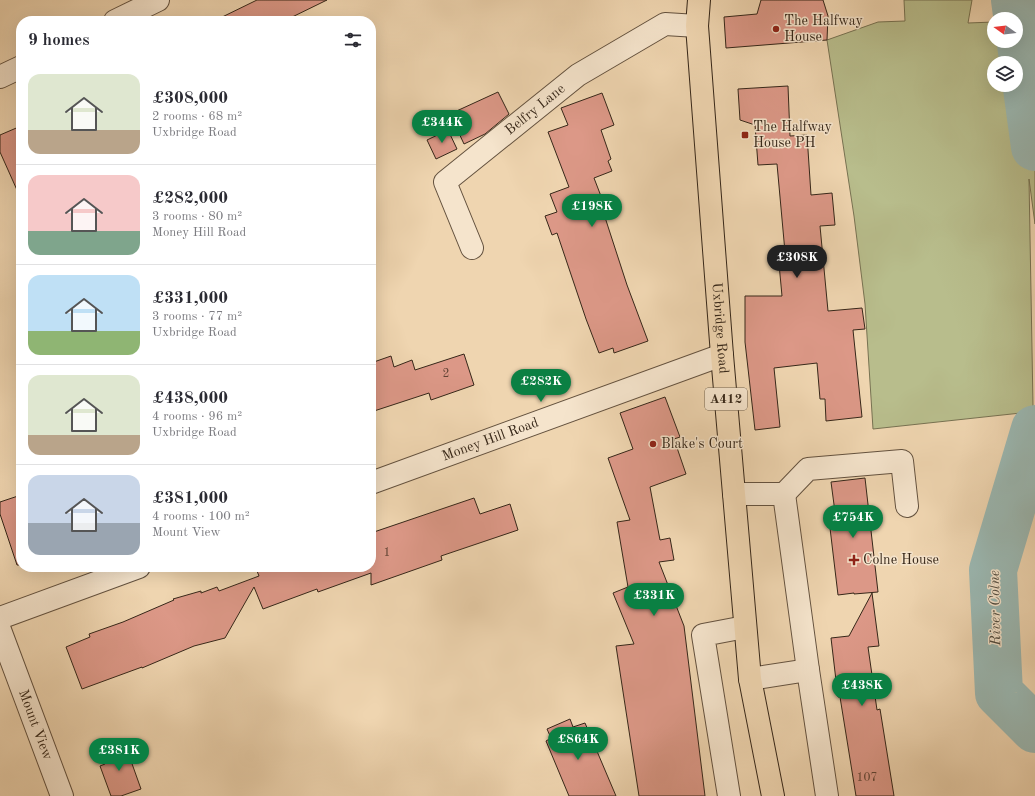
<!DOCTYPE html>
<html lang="en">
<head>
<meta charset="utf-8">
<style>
	:root { --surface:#fff; --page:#f7f7f7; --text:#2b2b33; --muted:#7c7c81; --line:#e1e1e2; --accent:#0b8043 }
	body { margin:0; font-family:"Old Standard TT",serif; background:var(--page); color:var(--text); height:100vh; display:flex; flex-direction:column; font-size:15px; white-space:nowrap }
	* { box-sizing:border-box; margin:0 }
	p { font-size:13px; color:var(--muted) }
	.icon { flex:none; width:22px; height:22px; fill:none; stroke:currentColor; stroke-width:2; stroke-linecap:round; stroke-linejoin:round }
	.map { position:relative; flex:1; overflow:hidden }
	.side { position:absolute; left:16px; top:16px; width:360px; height:556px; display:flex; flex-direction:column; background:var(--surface); border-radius:16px; box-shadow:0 4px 16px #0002 }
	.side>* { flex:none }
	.needle { width:26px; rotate:284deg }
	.controls { position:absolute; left:987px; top:12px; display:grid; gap:8px }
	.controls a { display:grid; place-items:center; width:36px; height:36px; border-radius:50%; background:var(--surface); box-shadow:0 4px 16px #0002; font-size:20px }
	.price { position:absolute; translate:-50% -34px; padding:0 9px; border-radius:14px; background:var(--accent); color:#fff; font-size:13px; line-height:26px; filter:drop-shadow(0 1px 2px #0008) }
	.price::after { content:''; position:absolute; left:50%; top:24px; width:12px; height:9px; margin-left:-6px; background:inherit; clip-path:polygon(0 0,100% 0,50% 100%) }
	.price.current { background:#222; color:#fff }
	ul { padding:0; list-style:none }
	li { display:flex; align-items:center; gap:12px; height:100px; padding:0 12px }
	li+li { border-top:1px solid var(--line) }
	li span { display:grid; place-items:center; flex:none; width:112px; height:80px; border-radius:12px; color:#555 }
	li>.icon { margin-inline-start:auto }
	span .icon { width:48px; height:48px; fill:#fffc; stroke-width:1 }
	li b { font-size:17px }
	h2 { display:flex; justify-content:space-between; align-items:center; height:48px; padding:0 12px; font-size:17px }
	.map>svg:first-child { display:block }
	.green { fill:#b8bd8c; stroke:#777252; fill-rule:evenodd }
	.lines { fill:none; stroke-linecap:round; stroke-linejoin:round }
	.river { stroke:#9bb8b2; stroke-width:48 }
	.building { fill:#dc9887; stroke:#362719 }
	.minor-casing { stroke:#64523f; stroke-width:24 }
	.major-casing { stroke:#362719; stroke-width:24 }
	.minor { stroke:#f5e4cc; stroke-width:22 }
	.major { stroke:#efd5b0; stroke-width:22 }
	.poi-dot { fill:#8f2418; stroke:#f5e4cc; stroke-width:1.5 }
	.labels { text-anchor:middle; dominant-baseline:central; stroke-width:3; stroke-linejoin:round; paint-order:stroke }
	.number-label { font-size:12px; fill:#604334 }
	.shield { fill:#f5e4cc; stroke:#6f604f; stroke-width:1 }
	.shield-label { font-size:13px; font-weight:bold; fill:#362719 }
	.poi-label { font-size:14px; fill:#362719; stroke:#f5e4cc; text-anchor:start }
	.street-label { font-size:14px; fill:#362719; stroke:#f5e4cc }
	.water-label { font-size:15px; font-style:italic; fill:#4f4b3f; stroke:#f5e4cc }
</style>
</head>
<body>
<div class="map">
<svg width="1035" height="796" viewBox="0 0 1035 796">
	<rect width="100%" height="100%" fill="#efd5b0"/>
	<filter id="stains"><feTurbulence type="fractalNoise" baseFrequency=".005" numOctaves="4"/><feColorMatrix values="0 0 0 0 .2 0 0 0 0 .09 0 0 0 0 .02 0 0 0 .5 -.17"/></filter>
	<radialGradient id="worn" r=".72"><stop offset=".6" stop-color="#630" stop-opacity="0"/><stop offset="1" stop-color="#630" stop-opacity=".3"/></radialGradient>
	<!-- green -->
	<path class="green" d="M904,0H972L968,23L994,22V41H1016V19H1010L1008,5L1009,0H1035V224L1029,179L1033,406L1021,413L873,429L865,304L854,216L827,40L878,22L905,21ZM994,63H1016V85H994Z"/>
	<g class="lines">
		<!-- river -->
		<g class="river">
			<polyline points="1015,0 1035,147"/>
			<polyline points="1035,429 993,570 999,693 1035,729"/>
		</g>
	</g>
	<!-- building -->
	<g class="building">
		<polygon points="257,0 327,0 284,21 214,21"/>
		<polygon points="761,0 823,0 828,16 827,40 726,48 724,17 757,14"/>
		<polygon points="788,86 790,136 807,135 811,195 832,193 835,225 820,226 828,311 862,308 865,329 853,330 862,417 826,421 825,399 820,399 817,363 774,368 780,427 755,430 745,342 745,296 782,296 778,253 785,252 777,164 758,165 755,125 740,120 738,89"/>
		<polygon points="498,92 509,114 485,134 464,144 450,114"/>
		<polygon points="602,93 614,125 601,130 611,159 608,161 612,171 594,178 604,204 601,205 627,285 648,341 614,353 613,348 599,353 586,319 557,233 552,235 545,216 557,212 550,194 569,187 548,132 568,125 561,108"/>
		<polygon points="21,126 21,199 0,152 0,135"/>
		<polygon points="448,130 457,149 436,159 427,140"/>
		<polygon points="464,354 474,385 431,400 429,393 371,412 371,363 391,356 394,367 412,360 415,370"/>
		<polygon points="665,397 680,437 674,439 686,474 650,487 660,540 670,538 674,560 659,562 684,626 705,796 639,796 616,646 634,644 613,593 628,587 617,522 630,520 608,458 633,449 620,413"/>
		<polygon points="865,478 878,592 854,594 854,593 838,595 830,528 837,527 831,482"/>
		<polygon points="21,495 21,565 17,565 0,514 0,502"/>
		<polygon points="474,498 480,514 510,504 518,530 441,556 442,560 371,585 371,573 318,592 317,589 263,609 254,587 225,638 194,646 142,668 142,667 82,689 66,647 90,637 89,634 123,622 174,600 173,599 201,591 201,593 217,587 219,591 259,576 257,571 270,567 371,567 371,533"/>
		<polygon points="872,593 879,646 868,647 877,710 880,709 894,796 856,796 840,697 838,697 835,672 831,638 849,636"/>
		<polygon points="570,719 573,727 585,723 616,796 569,796 546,741 551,738 547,729"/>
		<polygon points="125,744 141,789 121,796 111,796 100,766 105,764 101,752"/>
	</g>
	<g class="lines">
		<!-- minor casing -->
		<g class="minor-casing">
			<g id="minor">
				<polyline points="115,21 158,0"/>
				<polyline points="0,77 21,67"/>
				<path id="s1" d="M472,248L445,182L578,75L665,24L697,26"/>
				<path id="s2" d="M371,483L722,355"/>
				<polyline points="734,494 784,494 808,670"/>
				<polyline points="784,494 808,469 902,461 907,506"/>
				<polyline points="0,618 139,567"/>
				<path id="s3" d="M0,630L62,796"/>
				<polyline points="750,679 808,670 827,796"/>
				<polyline points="729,796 703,635 745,627"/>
			</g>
		</g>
		<!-- major casing -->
		<g class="major-casing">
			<g id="major">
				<path id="s4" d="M699,0L697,26L722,355L750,679L773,796"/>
			</g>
		</g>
		<!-- minor -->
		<use href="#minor" class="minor"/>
		<!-- major -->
		<use href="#major" class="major"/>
	</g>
	<!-- markers -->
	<g class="poi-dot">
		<circle cx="776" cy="29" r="4"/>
		<rect x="741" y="131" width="8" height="8" rx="2"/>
		<circle cx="653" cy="444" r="4"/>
		<path d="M852 554h4v4h4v4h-4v4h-4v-4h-4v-4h4z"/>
	</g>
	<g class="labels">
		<!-- number labels -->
		<g class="number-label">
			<text x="446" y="374">2</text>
			<text x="387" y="553">1</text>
			<text x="867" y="778">107</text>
		</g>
		<!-- shield labels -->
		<rect class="shield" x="705" y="388" width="42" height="22" rx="3"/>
		<g class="shield-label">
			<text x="726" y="399">A412</text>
		</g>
		<!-- poi labels -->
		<g class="poi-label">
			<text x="784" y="21">The Halfway<tspan x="784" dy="16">House</tspan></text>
			<text x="753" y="127">The Halfway<tspan x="753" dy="16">House PH</tspan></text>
			<text x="661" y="444">Blake's Court</text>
			<text x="863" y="560">Colne House</text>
		</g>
		<!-- street labels -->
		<g class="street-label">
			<text stroke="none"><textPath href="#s1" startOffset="187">Belfry Lane</textPath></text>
			<text stroke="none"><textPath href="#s4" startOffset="329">Uxbridge Road</textPath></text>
			<text stroke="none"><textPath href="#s2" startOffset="127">Money Hill Road</textPath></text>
			<text stroke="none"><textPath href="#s3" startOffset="101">Mount View</textPath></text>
		</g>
		<!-- water labels -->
		<g class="water-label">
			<text transform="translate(996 608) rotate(-91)">River Colne</text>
		</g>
	</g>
	<rect width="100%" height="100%" filter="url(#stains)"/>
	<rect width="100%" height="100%" fill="url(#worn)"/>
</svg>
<div class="controls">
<a><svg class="needle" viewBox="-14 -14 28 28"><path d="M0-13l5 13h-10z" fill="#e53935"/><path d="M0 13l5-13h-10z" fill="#7c7c81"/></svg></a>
<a><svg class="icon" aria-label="layers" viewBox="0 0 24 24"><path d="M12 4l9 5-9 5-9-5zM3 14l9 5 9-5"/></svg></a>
</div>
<b class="price" style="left:442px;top:144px">£344K</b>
<b class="price" style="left:592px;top:228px">£198K</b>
<b class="price current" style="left:797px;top:279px">£308K</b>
<b class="price" style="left:541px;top:403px">£282K</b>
<b class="price" style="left:853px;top:539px">£754K</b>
<b class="price" style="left:654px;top:617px">£331K</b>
<b class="price" style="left:862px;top:707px">£438K</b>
<b class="price" style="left:578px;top:761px">£864K</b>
<b class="price" style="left:119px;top:772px">£381K</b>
<section class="side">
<h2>9 homes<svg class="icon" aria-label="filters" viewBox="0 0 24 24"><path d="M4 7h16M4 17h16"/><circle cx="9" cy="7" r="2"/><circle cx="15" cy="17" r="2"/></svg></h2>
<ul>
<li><span style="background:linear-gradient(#dfe7d0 70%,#b9a48a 0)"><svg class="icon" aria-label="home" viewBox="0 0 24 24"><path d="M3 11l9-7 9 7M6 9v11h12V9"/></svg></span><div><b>£308,000</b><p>2 rooms · 68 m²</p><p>Uxbridge Road</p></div></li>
<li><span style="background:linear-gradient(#f6c9c9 70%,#7fa58c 0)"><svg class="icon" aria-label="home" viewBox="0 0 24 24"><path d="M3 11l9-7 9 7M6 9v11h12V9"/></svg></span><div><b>£282,000</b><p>3 rooms · 80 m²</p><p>Money Hill Road</p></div></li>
<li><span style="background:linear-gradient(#bfe0f5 70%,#8fb573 0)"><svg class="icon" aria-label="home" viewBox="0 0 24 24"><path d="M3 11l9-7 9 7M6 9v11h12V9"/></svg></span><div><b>£331,000</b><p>3 rooms · 77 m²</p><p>Uxbridge Road</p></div></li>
<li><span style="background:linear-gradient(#dfe7d0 75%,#b9a48a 0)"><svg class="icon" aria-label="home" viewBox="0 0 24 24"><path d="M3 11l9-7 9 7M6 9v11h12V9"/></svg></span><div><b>£438,000</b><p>4 rooms · 96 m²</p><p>Uxbridge Road</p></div></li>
<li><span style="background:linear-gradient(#c9d6e8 60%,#9aa5b1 0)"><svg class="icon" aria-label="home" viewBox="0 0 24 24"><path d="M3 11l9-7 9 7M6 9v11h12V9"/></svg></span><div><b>£381,000</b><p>4 rooms · 100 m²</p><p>Mount View</p></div></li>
</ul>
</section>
</div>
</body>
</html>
